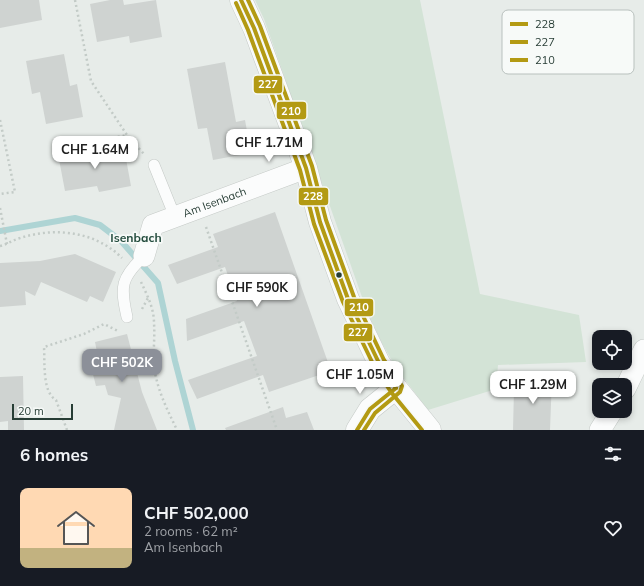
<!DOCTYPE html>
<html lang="en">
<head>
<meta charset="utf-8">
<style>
	:root { --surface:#171b24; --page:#20242c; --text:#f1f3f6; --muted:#9ea1a6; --accent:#8c9099 }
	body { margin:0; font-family:Mulish,sans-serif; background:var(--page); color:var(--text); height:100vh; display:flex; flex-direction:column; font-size:15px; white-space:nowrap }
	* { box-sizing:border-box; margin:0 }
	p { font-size:13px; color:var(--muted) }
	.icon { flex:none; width:22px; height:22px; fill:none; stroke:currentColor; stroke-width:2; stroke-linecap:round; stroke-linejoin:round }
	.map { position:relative; height:430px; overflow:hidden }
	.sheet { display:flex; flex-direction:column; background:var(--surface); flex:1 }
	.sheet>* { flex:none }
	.buttons { position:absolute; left:592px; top:330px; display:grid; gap:8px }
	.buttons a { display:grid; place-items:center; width:40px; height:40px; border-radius:8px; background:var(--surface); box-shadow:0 2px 6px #0003; font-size:20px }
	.scale { position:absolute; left:12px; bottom:10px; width:61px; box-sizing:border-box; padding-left:4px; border:2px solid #273d35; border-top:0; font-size:11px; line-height:14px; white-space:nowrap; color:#273d35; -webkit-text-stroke:3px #f7faf8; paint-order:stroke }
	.price { position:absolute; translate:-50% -34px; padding:0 9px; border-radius:8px; background:#fff; color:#222; font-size:13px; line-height:26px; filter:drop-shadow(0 1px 2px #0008) }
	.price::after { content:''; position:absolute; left:50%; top:24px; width:12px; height:9px; margin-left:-6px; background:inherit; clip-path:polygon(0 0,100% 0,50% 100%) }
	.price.current { background:var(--accent); color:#fff }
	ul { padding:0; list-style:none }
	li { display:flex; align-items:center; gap:12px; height:100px; padding:0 20px }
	li span { display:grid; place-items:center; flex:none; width:112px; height:80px; border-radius:8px; color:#555 }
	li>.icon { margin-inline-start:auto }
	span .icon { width:48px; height:48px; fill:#fffc; stroke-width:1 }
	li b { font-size:17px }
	h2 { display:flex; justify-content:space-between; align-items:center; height:48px; padding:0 20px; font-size:17px }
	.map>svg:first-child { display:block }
	.green { fill:#d3e3d6 }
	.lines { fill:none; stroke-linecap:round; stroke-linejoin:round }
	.stream { stroke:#aed4d4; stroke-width:6 }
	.building { fill:#cfd3d1 }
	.service-casing { stroke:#c4c9c6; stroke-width:12 }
	.minor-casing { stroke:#c4c9c6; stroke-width:22 }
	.tertiary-casing { stroke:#c4c9c6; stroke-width:23 }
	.secondary-casing { stroke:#c5cac7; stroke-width:23 }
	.path { stroke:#c3cbc7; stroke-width:2.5; stroke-dasharray:2 3; stroke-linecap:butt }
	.service { stroke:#fbfcfc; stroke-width:11 }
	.minor { stroke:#fbfcfc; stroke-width:21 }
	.tertiary { stroke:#fbfcfc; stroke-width:22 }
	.secondary { stroke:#fbfcfc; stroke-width:22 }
	.bus-1-casing { stroke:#f7faf8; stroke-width:7 }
	.bus-2-casing { stroke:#f7faf8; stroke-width:7 }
	.bus-3-casing { stroke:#f7faf8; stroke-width:7 }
	.bus-1 { stroke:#b39a13; stroke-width:4 }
	.bus-2 { stroke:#b39a13; stroke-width:4 }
	.bus-3 { stroke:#b39a13; stroke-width:4 }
	.bus-dot { fill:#273d35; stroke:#f7faf8; stroke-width:1.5 }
	.labels { text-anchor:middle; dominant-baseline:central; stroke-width:3.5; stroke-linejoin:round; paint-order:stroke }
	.street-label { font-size:11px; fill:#273d35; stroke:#f7faf8 }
	.neighbourhood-label { font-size:12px; font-weight:bold; fill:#254d3f; stroke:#f7faf8 }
	.key { fill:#f7faf8; stroke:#b9c1be; stroke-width:1 }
	.key-label { font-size:11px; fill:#273d35 }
	.line-badge { stroke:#f7faf8; stroke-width:1.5 }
	.badge-label { font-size:11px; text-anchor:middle; font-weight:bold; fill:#fff }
</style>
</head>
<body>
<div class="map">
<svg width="644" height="430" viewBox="0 0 644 430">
	<rect width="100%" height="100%" fill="#e7ece9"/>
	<!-- green -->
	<polygon class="green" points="255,0 420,0 480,294 579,315 586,362 498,365 496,389 428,410 396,368 382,343 368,314 264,19"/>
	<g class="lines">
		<!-- stream -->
		<polyline class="stream" points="0,231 75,218 100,225 121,241 158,283 175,361 193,430"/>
	</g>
	<!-- building -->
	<g class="building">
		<polygon points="0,0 39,0 42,20 0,28"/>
		<polygon points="110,0 123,0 124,5 156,0 162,37 130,43 129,36 97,42 90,4"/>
		<polygon points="64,54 70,86 77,84 83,117 46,124 40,92 32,94 26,61"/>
		<polygon points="225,62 236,122 245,120 251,153 213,160 207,128 198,129 187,69"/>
		<polygon points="91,148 92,152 101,150 101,152 124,148 131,186 99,192 97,186 65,191 58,154"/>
		<polygon points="275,212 331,371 269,392 263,375 197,399 188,380 257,356 244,321 187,341 186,319 237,301 225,267 177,284 168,265 218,247 213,234"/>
		<polygon points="75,254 116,272 103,302 90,296 87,302 41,282 35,296 25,291 26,305 0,307 0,263 40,261"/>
		<polygon points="127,334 142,392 157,430 114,430 121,398 108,395 105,385 96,386 88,355 97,352 95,342"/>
		<polygon points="23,376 24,430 8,430 8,421 0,422 0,377"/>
		<polygon points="526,377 552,378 550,430 513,430 514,389 526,389"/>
		<polygon points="283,407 286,418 307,412 314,430 226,430 225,428"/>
	</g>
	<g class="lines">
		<!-- service casing -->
		<g class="service-casing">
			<g id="service">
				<polyline points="154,165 175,217"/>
				<path d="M127,317C120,286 121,278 144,256"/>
			</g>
		</g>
		<!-- minor casing -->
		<g class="minor-casing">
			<g id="minor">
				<path id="s1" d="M144,256L153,225L306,168"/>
				<polyline points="625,389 644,350"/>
				<polyline points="600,430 612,411"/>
			</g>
		</g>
		<!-- tertiary casing -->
		<g class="tertiary-casing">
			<polyline id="tertiary" points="357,430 370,409 396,388"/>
		</g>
		<!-- secondary casing -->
		<g class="secondary-casing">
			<polyline id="secondary" points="241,0 254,28 306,168 320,222 348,299 379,363 396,388 430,430"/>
		</g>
		<!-- path -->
		<g class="path">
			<polyline points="75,0 91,81 127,135 144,154"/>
			<polyline points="0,120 15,192 0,194"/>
			<polyline points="98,148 100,142 103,140 127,135"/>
			<polyline points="0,208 7,244"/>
			<polyline points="206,227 277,430"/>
			<path d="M0,246C8,244 13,240 20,238C55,227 95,231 122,258"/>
			<path d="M141,282C147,295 154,308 154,323C155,337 153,352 154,366C157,390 167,409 177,430"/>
			<polyline points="142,309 148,298"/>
			<path d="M67,430L56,400C42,392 45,362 44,347L84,334L104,324L118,331"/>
		</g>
		<!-- service -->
		<use href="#service" class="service"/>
		<!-- minor -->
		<use href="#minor" class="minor"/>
		<!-- tertiary -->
		<use href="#tertiary" class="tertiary"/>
		<!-- secondary -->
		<use href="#secondary" class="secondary"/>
		<!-- bus-1 casing -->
		<g class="bus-1-casing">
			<g id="bus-1">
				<polyline points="241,0 254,28 306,168 320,222 348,299 379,363 396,388"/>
				<polyline points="357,430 370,409 396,388"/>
			</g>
		</g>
		<!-- bus-2 casing -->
		<g class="bus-2-casing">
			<polyline id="bus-2" points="236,3 248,30 300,170 314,224 343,302 374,366 391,392 422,430"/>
		</g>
		<!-- bus-3 casing -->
		<g class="bus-3-casing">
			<polyline id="bus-3" points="248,0 260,26 312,166 326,220 354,297 384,360 402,386 400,392 375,413 364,430"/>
		</g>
		<!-- bus-1 -->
		<use href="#bus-1" class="bus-1"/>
		<!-- bus-2 -->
		<use href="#bus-2" class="bus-2"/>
		<!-- bus-3 -->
		<use href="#bus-3" class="bus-3"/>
	</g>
	<!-- markers -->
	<circle class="bus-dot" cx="339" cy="275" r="3.5"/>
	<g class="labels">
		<!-- street labels -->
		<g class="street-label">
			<text stroke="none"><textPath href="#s1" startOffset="98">Am Isenbach</textPath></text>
		</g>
		<!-- neighbourhood labels -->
		<g class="neighbourhood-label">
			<text x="136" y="237">Isenbach</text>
		</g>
	</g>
	<!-- legend -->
	<rect x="502" y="10" width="132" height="64" rx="6" class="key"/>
	<rect x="510" y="22" width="18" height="4" fill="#b39a13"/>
	<rect x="510" y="40" width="18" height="4" fill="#b39a13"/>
	<rect x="510" y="58" width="18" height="4" fill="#b39a13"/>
	<g class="key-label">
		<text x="535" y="28">228</text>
		<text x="535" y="46">227</text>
		<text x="535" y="64">210</text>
	</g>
	<g class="line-badge">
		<rect x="253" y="75" width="30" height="19" rx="4" fill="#b39a13"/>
		<rect x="276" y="101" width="31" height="19" rx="4" fill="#b39a13"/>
		<rect x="298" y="187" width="31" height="19" rx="4" fill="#b39a13"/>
		<rect x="344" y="298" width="30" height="19" rx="4" fill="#b39a13"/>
		<rect x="343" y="323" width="30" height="19" rx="4" fill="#b39a13"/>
	</g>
	<g class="badge-label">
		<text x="268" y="88">227</text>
		<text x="291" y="115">210</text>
		<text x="313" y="200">228</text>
		<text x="359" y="311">210</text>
		<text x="358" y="336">227</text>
	</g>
</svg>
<div class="buttons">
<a><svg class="icon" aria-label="locate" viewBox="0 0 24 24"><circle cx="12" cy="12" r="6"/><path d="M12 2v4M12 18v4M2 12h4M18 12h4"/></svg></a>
<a><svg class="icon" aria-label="layers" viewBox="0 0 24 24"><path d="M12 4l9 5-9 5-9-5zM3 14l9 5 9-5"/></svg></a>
</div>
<div class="scale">20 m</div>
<b class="price" style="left:269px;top:163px">CHF 1.71M</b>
<b class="price" style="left:95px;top:170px">CHF 1.64M</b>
<b class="price" style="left:257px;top:308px">CHF 590K</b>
<b class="price current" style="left:122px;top:383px">CHF 502K</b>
<b class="price" style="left:360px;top:395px">CHF 1.05M</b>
<b class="price" style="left:533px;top:405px">CHF 1.29M</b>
</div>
<section class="sheet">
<h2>6 homes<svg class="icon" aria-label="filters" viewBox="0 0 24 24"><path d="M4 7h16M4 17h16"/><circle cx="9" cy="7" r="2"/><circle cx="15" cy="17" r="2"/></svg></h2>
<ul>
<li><span style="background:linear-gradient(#ffd9b3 75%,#c2b280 0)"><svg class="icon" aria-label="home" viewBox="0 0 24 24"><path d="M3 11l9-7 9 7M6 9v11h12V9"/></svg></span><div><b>CHF 502,000</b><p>2 rooms · 62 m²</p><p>Am Isenbach</p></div><svg class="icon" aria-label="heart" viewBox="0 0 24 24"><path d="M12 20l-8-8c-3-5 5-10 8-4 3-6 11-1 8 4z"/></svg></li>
</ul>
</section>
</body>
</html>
